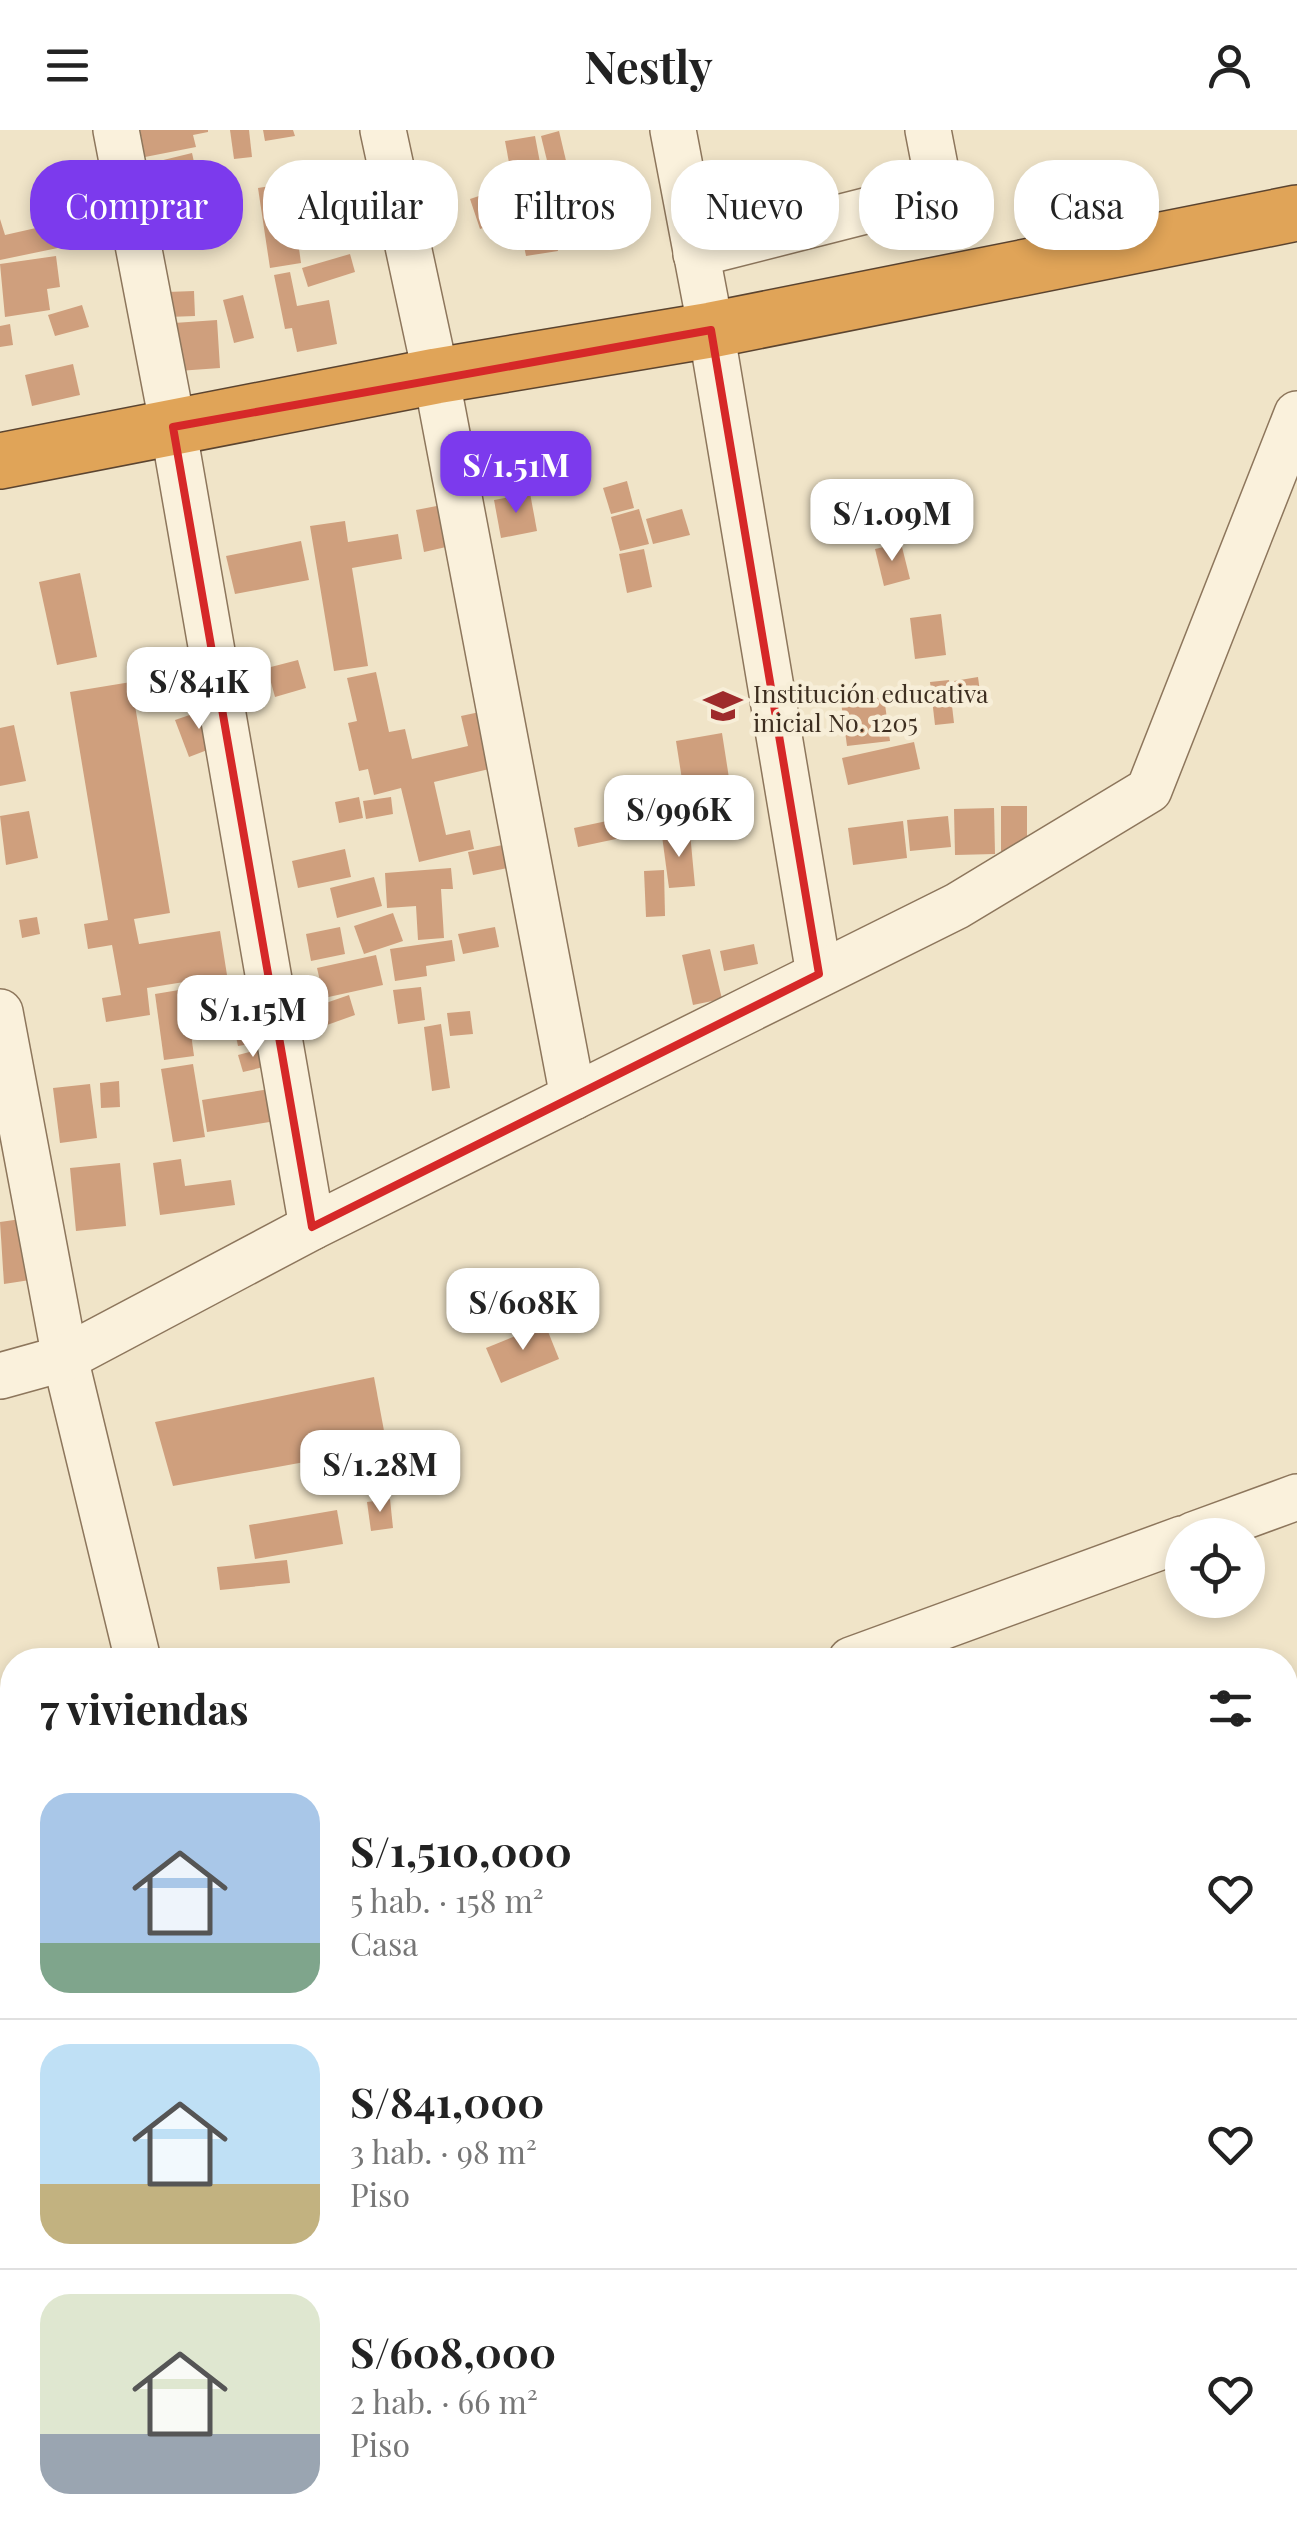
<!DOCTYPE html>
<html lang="es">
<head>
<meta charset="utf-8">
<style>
	:root { --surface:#fff; --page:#f2f2f2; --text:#222; --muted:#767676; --line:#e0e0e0; --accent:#7c3aed }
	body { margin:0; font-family:"Playfair Display",serif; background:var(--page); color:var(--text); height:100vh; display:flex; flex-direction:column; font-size:38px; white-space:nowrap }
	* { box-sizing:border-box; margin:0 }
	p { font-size:32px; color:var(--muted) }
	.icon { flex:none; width:55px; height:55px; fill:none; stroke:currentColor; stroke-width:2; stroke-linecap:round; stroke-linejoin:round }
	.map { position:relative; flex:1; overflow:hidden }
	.sheet { position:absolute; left:0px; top:1518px; width:1298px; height:892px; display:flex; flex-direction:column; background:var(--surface); border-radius:40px 40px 0 0; box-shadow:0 5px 15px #0003 }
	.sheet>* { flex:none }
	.hud { position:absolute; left:30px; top:30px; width:1238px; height:90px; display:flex; gap:20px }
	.tools { position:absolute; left:1165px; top:1388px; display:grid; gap:20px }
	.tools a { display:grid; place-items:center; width:100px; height:100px; border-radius:50%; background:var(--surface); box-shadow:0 5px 15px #0003; font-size:50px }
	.price { position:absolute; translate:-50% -85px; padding:0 22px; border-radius:20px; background:#fff; color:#222; font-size:32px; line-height:65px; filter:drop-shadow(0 2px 5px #0008) }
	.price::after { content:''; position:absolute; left:50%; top:60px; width:30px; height:22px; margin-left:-15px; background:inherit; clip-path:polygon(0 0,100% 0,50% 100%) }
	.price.active { background:var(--accent); color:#fff }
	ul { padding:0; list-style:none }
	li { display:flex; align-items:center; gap:30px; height:250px; padding:0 40px }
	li+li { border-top:2px solid var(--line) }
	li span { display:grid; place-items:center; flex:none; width:280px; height:200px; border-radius:30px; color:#555 }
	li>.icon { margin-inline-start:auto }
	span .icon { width:120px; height:120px; fill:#fffc; stroke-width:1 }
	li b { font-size:42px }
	h2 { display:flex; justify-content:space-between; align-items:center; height:120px; padding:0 40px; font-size:42px }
	.chip { padding:0 35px; border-radius:40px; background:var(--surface); box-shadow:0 5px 15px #0003; font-size:35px; line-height:90px }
	.chip.active { background:var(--accent); color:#fff }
	header { display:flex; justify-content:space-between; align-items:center; height:130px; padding:0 40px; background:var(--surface); font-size:45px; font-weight:700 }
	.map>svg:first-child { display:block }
	.building { fill:#cf9f7d }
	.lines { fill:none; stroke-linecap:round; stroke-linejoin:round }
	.minor-casing { stroke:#8d765c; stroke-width:48 }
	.highway-casing { stroke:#5b4430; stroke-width:58 }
	.minor { stroke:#faf1dc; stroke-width:45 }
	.highway { stroke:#e0a458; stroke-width:55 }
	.marked { fill:none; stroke:#d62828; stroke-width:8; stroke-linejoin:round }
	.labels { text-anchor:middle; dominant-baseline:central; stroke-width:9; stroke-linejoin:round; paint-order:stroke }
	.poi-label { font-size:25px; fill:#3d2e20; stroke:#f7eed8; text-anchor:start }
</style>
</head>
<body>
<header><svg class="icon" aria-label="menu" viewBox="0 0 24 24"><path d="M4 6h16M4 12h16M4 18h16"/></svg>Nestly<svg class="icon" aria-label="person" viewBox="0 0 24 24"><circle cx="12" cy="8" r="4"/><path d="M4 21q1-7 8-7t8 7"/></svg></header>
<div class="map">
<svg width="1297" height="2409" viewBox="0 0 1297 2409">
	<rect width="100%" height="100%" fill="#f0e4c8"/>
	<!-- building -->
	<g class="building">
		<polygon points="140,0 208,0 208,2 193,5 196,17 145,27"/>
		<polygon points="230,0 249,0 252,27 234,29"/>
		<polygon points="263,0 293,0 295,6 265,11"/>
		<polygon points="559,1 568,39 550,43 541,6"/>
		<polygon points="535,6 550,86 520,92 505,11"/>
		<polygon points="192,23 202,68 157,78 147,34"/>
		<polygon points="290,53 301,133 270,138 258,58"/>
		<polygon points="494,61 504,91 480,99 470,69"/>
		<polygon points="68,70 77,114 0,130 0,89 5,105 36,98 32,78"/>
		<polygon points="552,91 558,121 526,126 520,96"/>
		<polygon points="350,124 355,142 308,157 302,138"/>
		<polygon points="56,126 60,157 47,159 50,180 5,187 0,134"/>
		<polygon points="290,142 297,176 329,170 337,214 297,222 292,198 285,199 274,145"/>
		<polygon points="194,161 195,186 168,187 167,162"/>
		<polygon points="243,165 254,208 234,213 223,170"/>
		<polygon points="82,175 89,197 55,206 48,185"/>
		<polygon points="217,190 220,238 178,241 174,193"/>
		<polygon points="10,194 13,215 0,217 0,196"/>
		<polygon points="73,234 80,265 32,276 25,245"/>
		<polygon points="627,351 634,378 611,384 603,358"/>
		<polygon points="530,363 537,401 501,408 494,370"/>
		<polygon points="447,374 455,415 424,422 416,380"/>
		<polygon points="639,379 649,414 620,421 611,387"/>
		<polygon points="682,379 690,405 653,414 646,389"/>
		<polygon points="345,391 348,412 398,404 402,429 352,438 368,536 334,541 310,396"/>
		<polygon points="301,411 309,450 235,464 226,426"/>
		<polygon points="901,413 910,449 884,456 875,419"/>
		<polygon points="644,419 652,457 627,463 619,424"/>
		<polygon points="80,443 97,527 57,535 39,452"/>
		<polygon points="941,484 946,525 915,529 910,488"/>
		<polygon points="298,530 306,558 275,567 267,538"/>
		<polygon points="376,542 389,602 405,599 412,629 468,616 461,586 489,580 502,636 434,652 446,705 470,700 474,719 419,732 401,658 374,665 368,639 359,641 348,593 357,591 347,548"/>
		<polygon points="978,547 981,569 957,572 954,551"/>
		<polygon points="949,550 954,593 935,595 930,552"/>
		<polygon points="131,552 170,783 134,789 139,814 220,801 227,845 147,858 150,885 106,892 102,868 121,865 112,815 88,819 84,794 108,790 70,562"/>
		<polygon points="884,567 890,611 847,616 841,572"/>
		<polygon points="210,578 223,614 189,627 175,590"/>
		<polygon points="14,595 26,651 0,656 0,598"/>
		<polygon points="722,603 729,648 683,656 676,611"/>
		<polygon points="914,612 920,639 848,655 842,628"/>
		<polygon points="359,667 363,688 339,693 335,672"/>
		<polygon points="391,667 393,684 366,689 363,671"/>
		<rect x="1001" y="676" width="26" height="45"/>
		<polygon points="994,678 995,724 955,725 954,679"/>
		<polygon points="29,681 38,728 6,735 0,686"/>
		<polygon points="649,682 654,701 578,717 574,698"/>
		<polygon points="948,686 951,717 910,721 907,690"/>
		<polygon points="903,691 907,728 853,735 848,698"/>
		<polygon points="690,703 695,756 669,758 662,706"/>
		<polygon points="518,712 523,735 473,745 468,722"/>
		<polygon points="345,719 351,747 298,758 292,731"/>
		<polygon points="451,738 453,759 441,759 444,808 418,810 416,776 387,778 385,743"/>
		<polygon points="664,740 665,786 646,787 644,741"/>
		<polygon points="374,747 382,776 337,788 330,758"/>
		<polygon points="393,783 403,811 364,824 354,796"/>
		<polygon points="37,787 40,804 22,808 19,790"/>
		<polygon points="340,797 345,824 311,831 306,804"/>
		<polygon points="495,797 499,817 463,824 458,804"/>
		<polygon points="452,810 455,831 426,836 427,846 395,851 390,819"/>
		<polygon points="754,814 758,834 724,841 720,821"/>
		<polygon points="710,819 722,869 693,875 682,825"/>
		<polygon points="376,825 383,855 324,868 317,838"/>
		<polygon points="421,857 425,890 398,894 393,860"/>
		<polygon points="185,859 194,926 164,930 155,864"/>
		<polygon points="349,865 355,885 327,895 320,875"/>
		<polygon points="256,878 262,912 238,916 231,882"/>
		<polygon points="470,881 473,904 450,906 447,883"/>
		<polygon points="441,894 450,958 432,961 424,897"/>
		<polygon points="264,918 268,936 243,942 238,925"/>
		<polygon points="193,934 205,1007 173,1012 161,939"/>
		<polygon points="119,951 120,977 101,978 100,953"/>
		<polygon points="90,954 97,1008 60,1013 53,958"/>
		<polygon points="276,958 282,990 207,1002 202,970"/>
		<polygon points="181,1029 185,1056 231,1050 235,1075 160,1085 153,1033"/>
		<polygon points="120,1033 126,1096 76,1101 70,1038"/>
		<polygon points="21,1089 30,1150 4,1154 0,1092"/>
		<polygon points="545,1194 559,1229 501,1253 486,1218"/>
		<polygon points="374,1247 387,1317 173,1356 155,1292"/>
		<polygon points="390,1369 393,1398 371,1401 367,1372"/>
		<polygon points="337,1380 343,1414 255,1429 249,1395"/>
		<polygon points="287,1430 290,1453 220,1460 217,1437"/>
		<polygon points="12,1957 12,2034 0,2037 0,1959"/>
		<polygon points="78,2398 131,2398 135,2409 82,2409"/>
		<polygon points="163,2398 215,2398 218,2407 166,2409"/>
		<polygon points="274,2398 294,2398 296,2409 252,2409 251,2403"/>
		<polygon points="494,2398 518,2398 496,2405"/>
	</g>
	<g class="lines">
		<!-- minor casing -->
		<g class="minor-casing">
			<g id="minor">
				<polyline points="116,0 173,297 312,1097"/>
				<polyline points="673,0 711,200 819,844"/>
				<polyline points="696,124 940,62 928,0"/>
				<polyline points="0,882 65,1228 138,1530"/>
				<polyline points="573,967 957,776 1149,660 1297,284"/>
				<polyline points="0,1246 65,1228 312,1097 573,967 436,246 383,0"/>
				<polyline points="1193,1405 1297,1367"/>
				<polyline points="851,1530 1182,1409"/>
				<polyline points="0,1814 12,1811"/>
				<polyline points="0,2304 12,2368"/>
				<polyline points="18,2398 21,2409"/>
				<polyline points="317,2398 320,2409"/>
			</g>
		</g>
		<!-- highway casing -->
		<g class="highway-casing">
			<polyline id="highway" points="0,331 436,246 711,200 1297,83"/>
		</g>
		<!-- minor -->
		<use href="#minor" class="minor"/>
		<!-- highway -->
		<use href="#highway" class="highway"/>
	</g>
	<!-- marked area -->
	<path class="marked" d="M711,200L819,844L312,1097L173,297Z"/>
	<!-- icons -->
	<defs>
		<g id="school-bare" transform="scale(3)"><path d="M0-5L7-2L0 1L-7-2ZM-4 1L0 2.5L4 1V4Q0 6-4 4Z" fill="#9e2a2b" stroke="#f7eed8" stroke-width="2.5" paint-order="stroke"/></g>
	</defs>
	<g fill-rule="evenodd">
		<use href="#school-bare" x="723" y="576"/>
	</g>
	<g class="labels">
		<!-- poi labels -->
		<g class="poi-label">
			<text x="753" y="562">Institución educativa<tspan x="753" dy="29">inicial No. 1205</tspan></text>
		</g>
	</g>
</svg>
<div class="tools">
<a><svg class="icon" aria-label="locate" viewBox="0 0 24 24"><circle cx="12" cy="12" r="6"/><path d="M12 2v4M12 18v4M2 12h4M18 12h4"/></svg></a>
</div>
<b class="price active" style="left:516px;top:386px">S/1.51M</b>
<b class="price" style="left:892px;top:434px">S/1.09M</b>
<b class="price" style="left:199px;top:602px">S/841K</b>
<b class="price" style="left:679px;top:730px">S/996K</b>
<b class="price" style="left:253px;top:930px">S/1.15M</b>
<b class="price" style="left:523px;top:1223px">S/608K</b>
<b class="price" style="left:380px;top:1385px">S/1.28M</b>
<div class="hud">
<a class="chip active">Comprar</a>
<a class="chip">Alquilar</a>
<a class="chip">Filtros</a>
<a class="chip">Nuevo</a>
<a class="chip">Piso</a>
<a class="chip">Casa</a>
</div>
<section class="sheet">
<h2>7 viviendas<svg class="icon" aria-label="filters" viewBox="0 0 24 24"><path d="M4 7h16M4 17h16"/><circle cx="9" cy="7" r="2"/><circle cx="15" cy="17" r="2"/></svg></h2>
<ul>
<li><span style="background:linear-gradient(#a9c7e8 75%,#7fa58c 0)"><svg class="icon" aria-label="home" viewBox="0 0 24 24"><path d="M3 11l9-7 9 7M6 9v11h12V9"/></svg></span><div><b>S/1,510,000</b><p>5 hab. · 158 m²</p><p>Casa</p></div><svg class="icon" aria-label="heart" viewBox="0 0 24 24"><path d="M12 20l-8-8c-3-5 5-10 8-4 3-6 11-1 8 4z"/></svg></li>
<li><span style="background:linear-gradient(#bfe0f5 70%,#c2b280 0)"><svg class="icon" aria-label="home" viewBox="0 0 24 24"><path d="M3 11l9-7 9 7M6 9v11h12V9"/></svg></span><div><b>S/841,000</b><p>3 hab. · 98 m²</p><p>Piso</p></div><svg class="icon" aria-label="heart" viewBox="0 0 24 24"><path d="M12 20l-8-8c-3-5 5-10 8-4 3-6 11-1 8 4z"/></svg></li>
<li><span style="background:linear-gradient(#dfe7d0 70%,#9aa5b1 0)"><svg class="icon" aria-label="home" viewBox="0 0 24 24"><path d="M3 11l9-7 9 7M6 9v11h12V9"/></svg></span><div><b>S/608,000</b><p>2 hab. · 66 m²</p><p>Piso</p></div><svg class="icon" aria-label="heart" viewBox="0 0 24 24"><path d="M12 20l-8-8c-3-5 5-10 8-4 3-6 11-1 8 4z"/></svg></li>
</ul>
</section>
</div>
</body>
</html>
